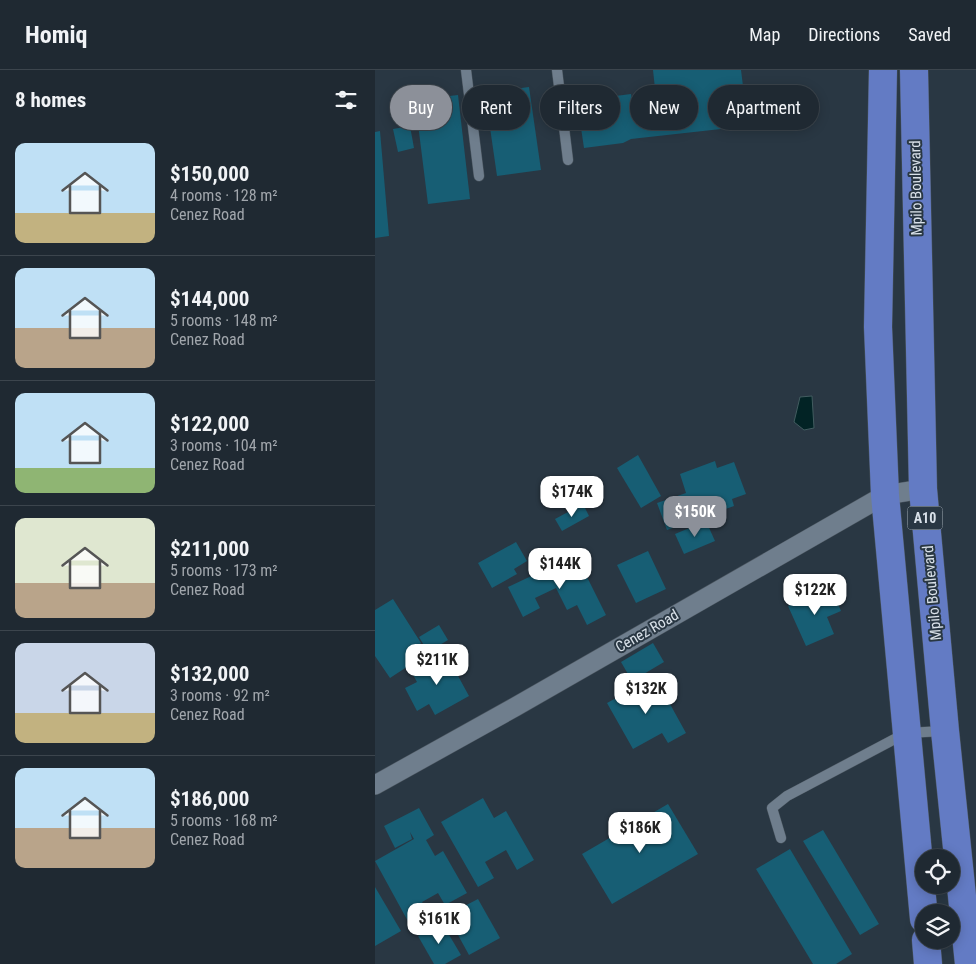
<!DOCTYPE html>
<html lang="en">
<head>
<meta charset="utf-8">
<style>
	:root { --surface:#1f2932; --page:#27313a; --text:#f1f3f6; --muted:#a1a6ac; --line:#3c454d; --accent:#8c9099 }
	body { margin:0; font-family:"Roboto Condensed",sans-serif; background:var(--page); color:var(--text); height:100vh; display:flex; flex-direction:column; font-size:19px; white-space:nowrap }
	* { box-sizing:border-box; margin:0 }
	p { font-size:16px; color:var(--muted) }
	.icon { flex:none; width:28px; height:28px; fill:none; stroke:currentColor; stroke-width:2; stroke-linecap:round; stroke-linejoin:round }
	.map { position:relative; flex:1; overflow:hidden }
	.drawer { display:flex; flex-direction:column; background:var(--surface); width:375px }
	.drawer>* { flex:none }
	.hud { position:absolute; left:15px; top:15px; width:475px; height:45px; display:flex; gap:10px }
	.fabs { position:absolute; left:540px; top:779px; display:grid; gap:10px }
	.fabs a { display:grid; place-items:center; width:45px; height:45px; border-radius:50%; background:var(--surface); box-shadow:0 2px 12px #0003,0 0 0 1px var(--line); font-size:25px }
	.price { position:absolute; translate:-50% -42px; padding:0 11px; border-radius:10px; background:#fff; color:#222; font-size:16px; line-height:32px; filter:drop-shadow(0 1px 2px #0008) }
	.price::after { content:''; position:absolute; left:50%; top:30px; width:15px; height:11px; margin-left:-8px; background:inherit; clip-path:polygon(0 0,100% 0,50% 100%) }
	.price.active { background:var(--accent); color:#fff }
	ul { padding:0; list-style:none }
	li { display:flex; align-items:center; gap:15px; height:125px; padding:0 15px }
	li+li { border-top:1px solid var(--line) }
	li span { display:grid; place-items:center; flex:none; width:140px; height:100px; border-radius:10px; color:#555 }
	li>.icon { margin-inline-start:auto }
	span .icon { width:60px; height:60px; fill:#fffc; stroke-width:1 }
	li b { font-size:21px }
	h2 { display:flex; justify-content:space-between; align-items:center; height:60px; padding:0 15px; font-size:21px }
	.tag { padding:0 18px; border-radius:22px; background:var(--surface); box-shadow:0 2px 12px #0003,0 0 0 1px var(--line); font-size:18px; line-height:45px }
	.tag.active { background:var(--accent); color:#fff }
	header { display:flex; align-items:center; gap:30px; box-sizing:border-box; height:70px; padding:0 25px; background:var(--surface); border-bottom:1px solid var(--line) }
	header strong { font-size:24px }
	nav { display:flex; gap:28px; margin-inline-start:auto; font-size:18px }
	main { display:flex; flex:1; min-height:0 }
	.map>svg:first-child { display:block }
	.water { fill:#022325; stroke:#425c60 }
	.building { fill:#175e74 }
	.lines { fill:none; stroke-linecap:round; stroke-linejoin:round }
	.service-casing { stroke:#4a555f; stroke-width:11 }
	.minor-casing { stroke:#4a555f; stroke-width:20 }
	.trunk-casing { stroke:#4a555f; stroke-width:29 }
	.service { stroke:#6f7e8d; stroke-width:10 }
	.minor { stroke:#6f7e8d; stroke-width:19 }
	.trunk { stroke:#637bc4; stroke-width:28 }
	.labels { text-anchor:middle; dominant-baseline:central; stroke-width:4; stroke-linejoin:round; paint-order:stroke }
	.shield { fill:#293743; stroke:#a4aeb7; stroke-width:1 }
	.shield-label { font-size:14px; font-weight:bold; fill:#d9e1e9 }
	.street-label { font-size:15px; fill:#d9e1e9; stroke:#293743 }
</style>
</head>
<body>
<header>
<strong>Homiq</strong>
<nav><a>Map</a><a>Directions</a><a>Saved</a></nav>
</header>
<main>
<section class="drawer">
<h2>8 homes<svg class="icon" aria-label="filters" viewBox="0 0 24 24"><path d="M4 7h16M4 17h16"/><circle cx="9" cy="7" r="2"/><circle cx="15" cy="17" r="2"/></svg></h2>
<ul>
<li><span style="background:linear-gradient(#bfe0f5 70%,#c2b280 0)"><svg class="icon" aria-label="home" viewBox="0 0 24 24"><path d="M3 11l9-7 9 7M6 9v11h12V9"/></svg></span><div><b>$150,000</b><p>4 rooms · 128 m²</p><p>Cenez Road</p></div></li>
<li><span style="background:linear-gradient(#bfe0f5 60%,#b9a48a 0)"><svg class="icon" aria-label="home" viewBox="0 0 24 24"><path d="M3 11l9-7 9 7M6 9v11h12V9"/></svg></span><div><b>$144,000</b><p>5 rooms · 148 m²</p><p>Cenez Road</p></div></li>
<li><span style="background:linear-gradient(#bfe0f5 75%,#8fb573 0)"><svg class="icon" aria-label="home" viewBox="0 0 24 24"><path d="M3 11l9-7 9 7M6 9v11h12V9"/></svg></span><div><b>$122,000</b><p>3 rooms · 104 m²</p><p>Cenez Road</p></div></li>
<li><span style="background:linear-gradient(#dfe7d0 65%,#b9a48a 0)"><svg class="icon" aria-label="home" viewBox="0 0 24 24"><path d="M3 11l9-7 9 7M6 9v11h12V9"/></svg></span><div><b>$211,000</b><p>5 rooms · 173 m²</p><p>Cenez Road</p></div></li>
<li><span style="background:linear-gradient(#c9d6e8 70%,#c2b280 0)"><svg class="icon" aria-label="home" viewBox="0 0 24 24"><path d="M3 11l9-7 9 7M6 9v11h12V9"/></svg></span><div><b>$132,000</b><p>3 rooms · 92 m²</p><p>Cenez Road</p></div></li>
<li><span style="background:linear-gradient(#bfe0f5 60%,#b9a48a 0)"><svg class="icon" aria-label="home" viewBox="0 0 24 24"><path d="M3 11l9-7 9 7M6 9v11h12V9"/></svg></span><div><b>$186,000</b><p>5 rooms · 168 m²</p><p>Cenez Road</p></div></li>
</ul>
</section>
<div class="map">
<svg width="601" height="894" viewBox="0 0 601 894">
	<rect width="100%" height="100%" fill="#293743"/>
	<!-- water -->
	<polygon class="water" points="437,326 439,358 429,360 419,352 425,327"/>
	<!-- building -->
	<g class="building">
		<polygon points="278,0 366,0 373,56 256,69 248,73 209,78 202,31 256,24 257,30 281,28"/>
		<polygon points="154,17 166,100 122,106 110,23"/>
		<polygon points="83,25 95,129 53,134 40,30"/>
		<polygon points="35,56 39,78 23,82 18,59"/>
		<polygon points="5,61 14,166 0,168 0,62"/>
		<polygon points="263,385 286,426 266,438 242,398"/>
		<polygon points="340,391 342,398 359,392 371,424 357,429 359,436 292,460 282,433 311,423 305,404"/>
		<polygon points="208,434 214,446 187,461 180,449"/>
		<polygon points="331,451 340,471 309,484 300,464"/>
		<polygon points="141,472 152,491 139,499 142,504 117,518 103,493"/>
		<polygon points="273,481 291,519 261,533 242,495"/>
		<polygon points="201,485 231,545 212,555 202,535 192,540 181,518 160,528 165,538 148,547 133,517"/>
		<polygon points="456,517 466,541 452,547 459,564 431,576 413,536"/>
		<polygon points="18,529 46,573 44,575 50,585 15,608 0,586 0,540"/>
		<polygon points="64,555 73,570 53,582 44,567"/>
		<polygon points="278,573 289,592 257,611 246,592"/>
		<polygon points="71,584 94,626 60,645 54,634 42,641 30,618 42,612 37,603"/>
		<polygon points="280,607 311,663 293,673 287,663 258,679 232,633"/>
		<polygon points="108,728 119,748 131,741 159,790 142,800 131,780 110,792 119,808 103,817 66,752"/>
		<polygon points="293,734 323,784 237,834 207,784"/>
		<polygon points="44,738 59,765 51,770 60,786 68,781 92,823 70,835 63,823 47,832 54,844 35,855 0,791 39,769 35,762 37,769 20,778 9,756"/>
		<polygon points="448,760 504,854 485,865 428,771"/>
		<polygon points="415,779 477,884 461,894 438,894 381,799"/>
		<polygon points="0,817 26,861 0,876"/>
		<polygon points="103,829 125,868 94,885 72,845"/>
		<polygon points="67,853 86,885 70,894 59,894 43,866"/>
	</g>
	<g class="lines">
		<!-- service casing -->
		<g class="service-casing">
			<g id="service">
				<polyline points="91,0 104,106"/>
				<polyline points="182,0 193,90"/>
				<polyline points="406,768 397,738 412,726 531,663 569,661"/>
			</g>
		</g>
		<!-- minor casing -->
		<g class="minor-casing">
			<polyline id="minor" points="0,715 140,637 510,425 548,419"/>
		</g>
		<!-- trunk casing -->
		<g class="trunk-casing">
			<g id="trunk">
				<polyline points="508,0 503,257 510,425 549,849"/>
				<polyline points="539,0 548,419 570,661 594,894"/>
				<polyline points="551,870 553,894"/>
			</g>
		</g>
		<!-- service -->
		<use href="#service" class="service"/>
		<!-- minor -->
		<use href="#minor" class="minor"/>
		<!-- trunk -->
		<use href="#trunk" class="trunk"/>
	</g>
	<g class="labels">
		<!-- shield labels -->
		<rect class="shield" x="532.5" y="436.5" width="35" height="23" rx="4"/>
		<g class="shield-label">
			<text x="550" y="448">A10</text>
		</g>
		<!-- street labels -->
		<g class="street-label">
			<text transform="translate(541 118) rotate(-91)">Mpilo Boulevard</text>
			<text transform="translate(557 523) rotate(-95)">Mpilo Boulevard</text>
			<text transform="translate(272 561) rotate(-30)">Cenez Road</text>
		</g>
	</g>
</svg>
<div class="fabs">
<a><svg class="icon" aria-label="locate" viewBox="0 0 24 24"><circle cx="12" cy="12" r="6"/><path d="M12 2v4M12 18v4M2 12h4M18 12h4"/></svg></a>
<a><svg class="icon" aria-label="layers" viewBox="0 0 24 24"><path d="M12 4l9 5-9 5-9-5zM3 14l9 5 9-5"/></svg></a>
</div>
<b class="price" style="left:197px;top:448px">$174K</b>
<b class="price active" style="left:320px;top:468px">$150K</b>
<b class="price" style="left:185px;top:520px">$144K</b>
<b class="price" style="left:440px;top:546px">$122K</b>
<b class="price" style="left:62px;top:616px">$211K</b>
<b class="price" style="left:271px;top:645px">$132K</b>
<b class="price" style="left:265px;top:784px">$186K</b>
<b class="price" style="left:64px;top:875px">$161K</b>
<div class="hud">
<a class="tag active">Buy</a>
<a class="tag">Rent</a>
<a class="tag">Filters</a>
<a class="tag">New</a>
<a class="tag">Apartment</a>
</div>
</div>
</main>
</body>
</html>
